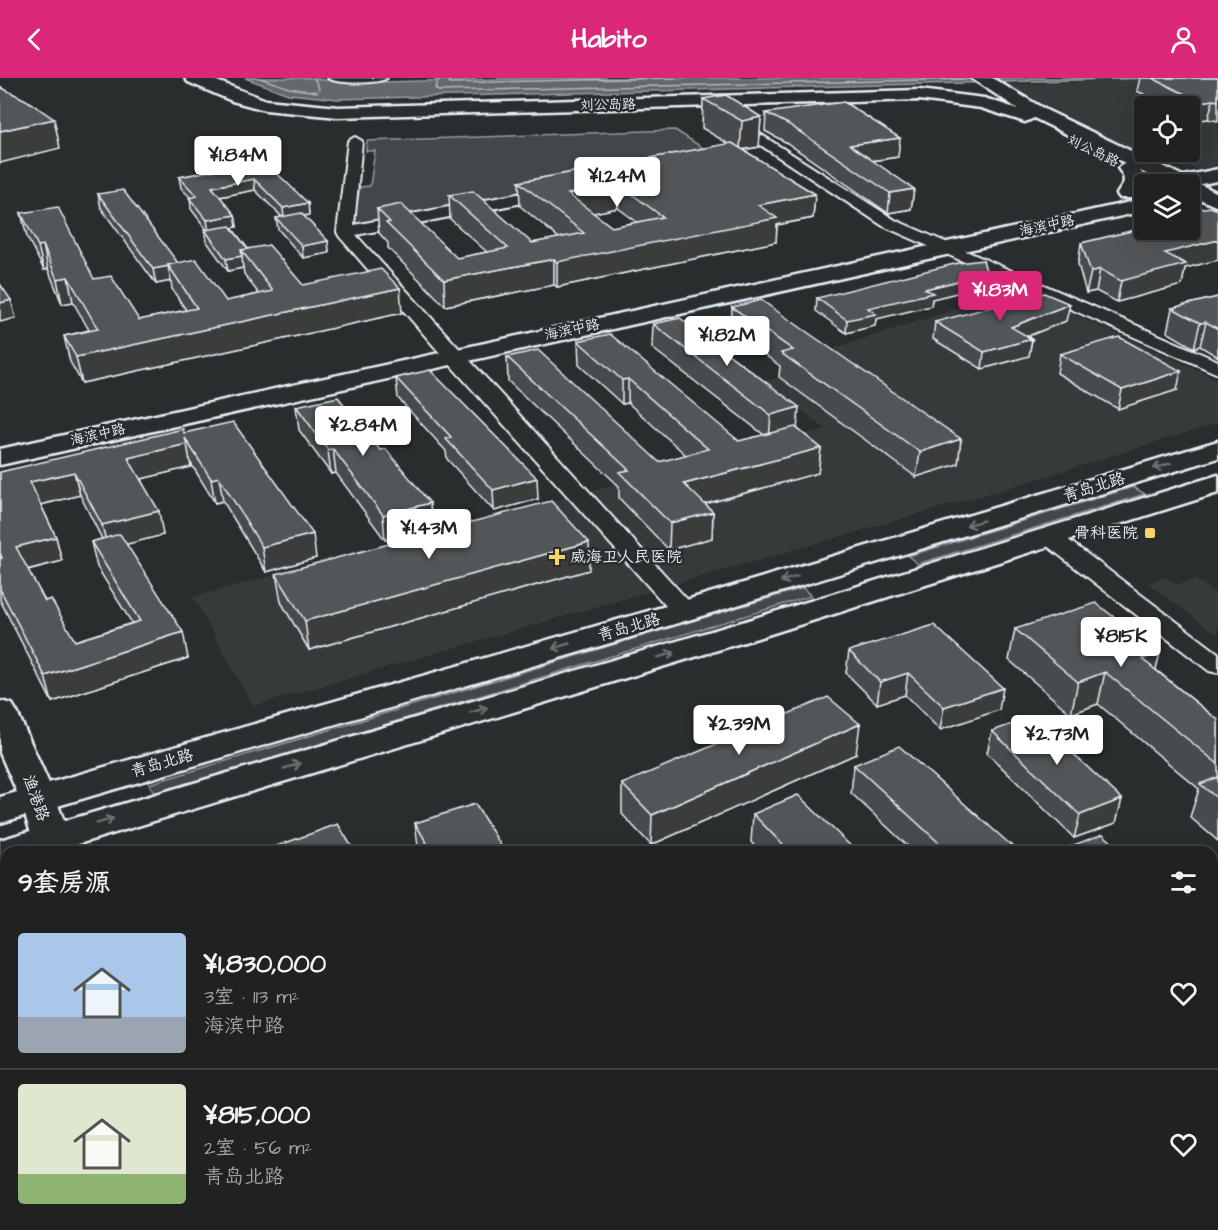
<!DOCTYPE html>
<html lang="zh">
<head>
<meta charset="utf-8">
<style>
	:root { --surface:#202222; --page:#282a2a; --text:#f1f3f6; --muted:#a2a4a5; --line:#3d3f40; --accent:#db2777 }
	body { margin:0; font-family:"Architects Daughter","LXGW WenKai TC",sans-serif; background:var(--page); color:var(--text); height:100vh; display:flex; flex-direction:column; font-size:22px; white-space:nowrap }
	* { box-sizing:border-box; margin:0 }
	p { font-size:20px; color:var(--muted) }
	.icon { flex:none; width:33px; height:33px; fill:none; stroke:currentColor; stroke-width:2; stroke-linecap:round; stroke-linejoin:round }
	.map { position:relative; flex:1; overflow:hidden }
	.details { position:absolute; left:0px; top:768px; width:1218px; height:384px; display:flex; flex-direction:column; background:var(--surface); border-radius:18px 18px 0 0; box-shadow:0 6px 24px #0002,0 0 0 2px var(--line) }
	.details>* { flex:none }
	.fabs { position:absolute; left:1134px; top:18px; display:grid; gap:12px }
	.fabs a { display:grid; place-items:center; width:66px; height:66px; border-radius:6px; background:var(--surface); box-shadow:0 6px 24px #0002,0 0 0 2px var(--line); font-size:30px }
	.price { position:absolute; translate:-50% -51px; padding:0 14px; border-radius:6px; background:#fff; color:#222; font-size:20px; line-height:39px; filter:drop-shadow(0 2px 3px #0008) }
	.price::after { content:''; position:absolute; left:50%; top:36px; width:18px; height:14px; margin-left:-9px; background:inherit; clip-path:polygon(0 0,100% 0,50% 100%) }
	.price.on { background:var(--accent); color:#fff }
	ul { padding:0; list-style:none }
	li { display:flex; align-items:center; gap:18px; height:150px; padding:0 18px }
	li+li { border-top:2px solid var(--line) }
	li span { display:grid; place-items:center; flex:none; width:168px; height:120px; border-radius:6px; color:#555 }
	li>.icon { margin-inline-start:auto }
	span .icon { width:72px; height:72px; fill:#fffc; stroke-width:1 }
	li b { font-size:26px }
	h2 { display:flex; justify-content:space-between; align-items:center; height:72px; padding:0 18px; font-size:26px }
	header { display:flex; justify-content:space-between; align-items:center; height:78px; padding:0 18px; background:var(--accent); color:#fff; font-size:27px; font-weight:700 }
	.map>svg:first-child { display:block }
	.built { fill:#363a3b; fill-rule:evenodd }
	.green { fill:#424648; stroke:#959ca0; stroke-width:1.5 }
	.water { fill:#63686b; stroke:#989fa3; stroke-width:1.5 }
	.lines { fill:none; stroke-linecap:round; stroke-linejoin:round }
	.shore { stroke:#b3bac0; stroke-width:1.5 }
	.lane-casing { stroke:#e8f1f8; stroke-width:4 }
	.street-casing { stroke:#e8f1f8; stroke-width:4 }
	.secondary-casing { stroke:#e8f1f8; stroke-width:5 }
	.primary-casing { stroke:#e8f1f8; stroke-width:5 }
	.lane { fill:#2a2d2e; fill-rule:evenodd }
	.street { fill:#2a2d2e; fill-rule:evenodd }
	.secondary { fill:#2a2d2e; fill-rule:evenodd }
	.primary { fill:#2a2d2e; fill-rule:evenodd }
	.wall { fill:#474b4d; stroke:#e8f1f8; stroke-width:1.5; fill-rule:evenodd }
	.shaded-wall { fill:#3a3d3e; stroke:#e8f1f8; stroke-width:1.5 }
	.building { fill:#535759; stroke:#e8f1f8; stroke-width:1.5; fill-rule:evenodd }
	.oneway { stroke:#6c7275 }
	.poi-dot { fill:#ffd166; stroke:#2a2d2e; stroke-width:2 }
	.labels { text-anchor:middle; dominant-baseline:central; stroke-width:5; stroke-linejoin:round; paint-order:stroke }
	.far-street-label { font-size:14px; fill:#e8f1f8; stroke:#2a2d2e }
	.street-label { font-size:16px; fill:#e8f1f8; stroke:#2a2d2e }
	.poi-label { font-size:16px; fill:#e8f1f8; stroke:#2a2d2e; text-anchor:end }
</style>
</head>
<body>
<header><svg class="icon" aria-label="back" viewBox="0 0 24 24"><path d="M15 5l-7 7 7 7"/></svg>Habito<svg class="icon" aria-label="person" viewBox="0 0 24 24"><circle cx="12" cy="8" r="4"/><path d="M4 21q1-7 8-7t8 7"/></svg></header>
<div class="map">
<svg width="1218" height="1152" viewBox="0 0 1218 1152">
	<rect width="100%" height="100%" fill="#2a2d2e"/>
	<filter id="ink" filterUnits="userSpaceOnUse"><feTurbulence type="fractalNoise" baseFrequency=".0167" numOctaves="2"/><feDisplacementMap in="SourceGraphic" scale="12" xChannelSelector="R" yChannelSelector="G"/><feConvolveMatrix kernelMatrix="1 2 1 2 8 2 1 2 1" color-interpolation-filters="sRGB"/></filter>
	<g filter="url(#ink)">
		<!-- built -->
		<g class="built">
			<path d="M1183,0H1218V87L1200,91L1157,86L1007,7ZM1144,28H1190V74H1144Z"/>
			<polygon points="1017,211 1218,301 1218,345 1005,411 253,628 193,519 825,351 765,303 833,286 817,276"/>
			<polygon points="1165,499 1177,507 1195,501 1218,517 1218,557 1147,505"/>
		</g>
		<!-- green -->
		<g class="green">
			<polygon points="675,52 717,79 353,148 360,109 370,108 375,73 366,73 367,63"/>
			<polygon points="1133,409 1145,416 918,486 908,478"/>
			<polygon points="803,510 811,518 155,716 149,706"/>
		</g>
		<!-- water -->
		<polygon class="water" points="245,0 310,0 346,5 540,0 1160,0 338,21 288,16"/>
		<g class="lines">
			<!-- shore -->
			<g class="shore">
				<polyline points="260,0 289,10 317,14 319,10 314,0"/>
				<polyline points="439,0 435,10 438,13 970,1"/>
				<polyline points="447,0 450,5 675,0"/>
			</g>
			<!-- lane casing -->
			<g class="lane-casing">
				<g id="lane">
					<polygon points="1212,934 1218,936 1218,950 1212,948"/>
					<polygon points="116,1146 144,1146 140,1152 112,1152"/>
					<polygon points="1019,1146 1040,1146 1043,1152 1022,1152"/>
				</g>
			</g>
			<!-- street casing -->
			<g class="street-casing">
				<g id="street">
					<path d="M328,0H387C380,6 335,6 328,0Z"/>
					<polygon points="732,38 895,142 1218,283 1218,296 883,148 727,45 725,42"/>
					<polygon points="355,59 362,63 354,147 554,109 560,111 562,114 554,119 356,157 693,528 696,533 693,538 684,540 675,538 446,282 339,158 337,154 348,63"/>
					<polygon points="1050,452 1058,454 1218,575 1218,595 1209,593 1042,464 1038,459 1042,454"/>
				</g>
			</g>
			<!-- secondary casing -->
			<g class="secondary-casing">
				<g id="secondary">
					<path d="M185,0H209L266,22L338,29L919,12L984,20L1018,31L971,0H992L1046,32L1218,115V129L1190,117V106H1168L1140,93L1145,99L1144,108L1134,120H1120L1117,116C1125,104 1127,102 1118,90L1125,85L1034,40L1025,44L981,30L919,22L338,39L265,32L232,23L188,4Z"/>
					<polygon points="0,623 12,626 17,634 56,721 75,774 37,774 20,721 0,675"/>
					<polygon points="206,1146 255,1146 257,1152 209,1152"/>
				</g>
			</g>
			<!-- primary casing -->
			<g class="primary-casing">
				<g id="primary">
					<polygon points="1218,91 1218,103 1190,108 1161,106 1164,102"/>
					<polygon points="1144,121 1144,133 0,387 0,371"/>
					<polygon points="1218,363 1218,380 695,540 0,745 0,719 673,526"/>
					<polygon points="1218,397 1218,415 764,558 52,774 6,774 6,788 0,789 0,762 742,544"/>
				</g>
			</g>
			<!-- lane -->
			<use href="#lane" class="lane"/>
			<!-- street -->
			<use href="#street" class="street"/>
			<!-- secondary -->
			<use href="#secondary" class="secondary"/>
			<!-- primary -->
			<use href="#primary" class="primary"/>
		</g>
		<!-- wall -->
		<g class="wall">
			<polygon points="1140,0 1218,0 1218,43 1208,41 1197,42 1190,39 1190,28 1169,28 1137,13"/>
			<path d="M703,21L761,39L759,69L743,72L815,116L813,140L777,147L776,164L557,209L554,207L445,228L388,170V165L379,155L377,131L457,180L487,174L450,141L449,117L532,165L559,160L520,128L519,104L729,66L702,50ZM618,130L637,144L612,149L593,135Z"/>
			<polygon points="766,35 898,79 872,83 914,111 911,131 888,135 787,65 765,53"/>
			<polygon points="237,85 308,125 309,137 303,138 328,163 329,175 303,180 278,151 276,140 282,139 255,112 220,119 235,137 237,149 232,150 248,171 303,207 402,235 82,305 70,284 64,258 89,252 73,224 62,226 48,191 44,192 27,159 21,135 139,242 186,232 172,211 171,203 156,206 101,130 98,116 178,185 226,223 259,216 244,196 243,190 228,193 207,164 205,152 207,152 191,131 190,119 181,110 179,99 238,88"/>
			<polygon points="1218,132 1218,182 1185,190 1182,207 1117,224 1096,213 1086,215 1078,186 1081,165"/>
			<polygon points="985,208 932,221 931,228 876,241 875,248 846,255 816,233 817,220"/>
			<polygon points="1218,219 1218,279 1200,268 1194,270 1167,254 1172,230"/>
			<polygon points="732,229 961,361 958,386 916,399 779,299 780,288 731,252"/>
			<polygon points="1066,243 1028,258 1032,261 1029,278 982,291 933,261 935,244"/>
			<polygon points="653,246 798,351 821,370 818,395 705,426 713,434 712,460 669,472 619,420 619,408 508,303 507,279 659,384 686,377 628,325 622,326 579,287 578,263 739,363 764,357 652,270"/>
			<polygon points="1060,276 1177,312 1118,331 1057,295"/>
			<polygon points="396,300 538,421 494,433 447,381 446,373 398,320"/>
			<polygon points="296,328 432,450 385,462 336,395 331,396 299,352"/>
			<path d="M184,355L316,480L266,494L223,423L215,425L190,384L191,389L141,401L163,457L126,466L188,580L52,624L0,522V394ZM80,417L102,461L91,464L97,489L132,545L75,563L45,523L28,492L62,483L56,459L41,427Z"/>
			<polygon points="589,492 309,572 281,524 276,496"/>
			<polygon points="934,547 999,632 940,652 905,617 877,626 846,595 849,573"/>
			<polygon points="1015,551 1156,592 1218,642 1218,763 1190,739 1199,711 1098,626 1071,636 1009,582"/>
			<polygon points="992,653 1116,745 1074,760 987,675"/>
			<polygon points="856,676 651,767 622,736 622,706"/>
			<polygon points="854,687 1012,768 1011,774 914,774 851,715"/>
			<polygon points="753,736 857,774 760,774 751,764"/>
			<polygon points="415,745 505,774 421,774 418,768"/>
			<polygon points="1218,836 1218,886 1212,880 1212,838"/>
			<polygon points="1218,1069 1218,1110 1212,1105 1212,1073"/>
			<polygon points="365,1146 460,1146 463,1152 366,1152"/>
			<polygon points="516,1146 624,1146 628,1152 520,1152"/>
			<polygon points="702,1146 814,1146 819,1152 706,1152"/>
			<polygon points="880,1146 986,1146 985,1152 885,1152"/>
		</g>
		<!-- shaded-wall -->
		<g class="shaded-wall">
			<polygon points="1213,22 1208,41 1197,42 1201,24"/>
			<polygon points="761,39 759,69 740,72 742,43"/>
			<polygon points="54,41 60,70 0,85 0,53"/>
			<polygon points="900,60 898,79 848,86 850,67"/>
			<polygon points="254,101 255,112 214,120 212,109"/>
			<polygon points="618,106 618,130 569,140 568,116"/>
			<polygon points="914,111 911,131 888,135 890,115"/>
			<polygon points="815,116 813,140 777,147 776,164 557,209 557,184 758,127"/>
			<polygon points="308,125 309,137 284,141 283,130"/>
			<polygon points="235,137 237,149 209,154 207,142"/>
			<polygon points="1218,162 1218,182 1185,190 1182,207 1117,224 1121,203 1165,175"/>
			<polygon points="328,163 329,175 303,180 302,168"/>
			<polygon points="43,167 48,191 44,192 38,168"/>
			<polygon points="242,178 243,190 228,193 226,181"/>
			<polygon points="554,181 554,207 445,228 444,202"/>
			<polygon points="168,188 171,203 156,206 153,191"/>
			<polygon points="1100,191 1096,213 1086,215 1091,194"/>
			<polygon points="987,196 985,208 932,221 931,228 876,241 875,248 846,255 847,242 868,230 925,211"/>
			<polygon points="68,199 73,224 62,226 57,201"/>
			<polygon points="400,210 402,235 82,305 76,279"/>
			<polygon points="11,222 16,240 0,244 0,225"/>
			<polygon points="1070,226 1066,243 1008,266 1011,249"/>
			<polygon points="1206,244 1200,268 1194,270 1200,245"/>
			<polygon points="1032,261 1029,278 982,291 984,274"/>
			<polygon points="1181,293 1177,312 1118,331 1122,312"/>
			<polygon points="628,301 628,325 622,326 622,302"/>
			<polygon points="799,329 797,353 769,361 771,337"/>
			<polygon points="961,361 958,386 916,399 920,374"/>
			<polygon points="187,366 191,389 133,403 128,380"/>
			<polygon points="821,370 818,395 683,432 684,406"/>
			<polygon points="333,371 336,395 331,396 328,372"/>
			<polygon points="74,394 80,417 36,428 30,404"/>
			<polygon points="219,399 223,423 215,425 211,401"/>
			<polygon points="537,400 538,421 494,433 493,412"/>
			<polygon points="430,425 432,450 385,462 383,437"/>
			<polygon points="159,433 163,457 108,471 102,447"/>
			<polygon points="713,434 712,460 669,472 670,445"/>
			<polygon points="313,456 316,480 266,494 262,469"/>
			<polygon points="56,459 62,483 22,493 16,469"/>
			<polygon points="589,464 589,492 309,572 305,543"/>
			<polygon points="183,554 188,580 52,624 45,598"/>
			<polygon points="1160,575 1152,607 1142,581"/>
			<polygon points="1105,594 1098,626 1071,636 1078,604"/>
			<polygon points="908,595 905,617 877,626 880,604"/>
			<polygon points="1003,610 999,632 940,652 944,629"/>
			<polygon points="860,646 856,676 651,767 652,737"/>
			<polygon points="1122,721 1116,745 1074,760 1080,737"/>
			<polygon points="1012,768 1011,774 999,774"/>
			<polygon points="0,934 6,951 6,996 0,998"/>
			<polygon points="1218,989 1218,1006 1215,1013 1212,1015 1212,993"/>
			<polygon points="956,1146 986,1146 985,1152 946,1152"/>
		</g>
		<!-- building -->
		<g class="building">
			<polygon points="1152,0 1218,0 1218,23 1213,22 1201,24"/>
			<polygon points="0,9 26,22 54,41 0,53"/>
			<polygon points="726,17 761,39 742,43 703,21"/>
			<polygon points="844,24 900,60 850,67 914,111 890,115 788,46 766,35"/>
			<path d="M732,65L815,116L758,127L777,140L557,184L554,181L444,202L386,145L390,144L377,131L401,126L457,180L508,170L449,117L473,113L532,165L584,155L519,104ZM618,106L663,139L612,149L568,116Z"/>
			<polygon points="261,80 308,125 283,130 254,101 212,109 235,137 207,142 189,120 197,118 179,99 240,87 237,85"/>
			<polygon points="123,112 178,185 168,187 169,188 153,191 98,116"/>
			<polygon points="58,129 94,201 111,198 139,242 197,230 168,187 196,181 226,223 273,213 241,172 269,167 303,207 381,191 400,210 76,279 64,258 98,251 68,199 57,201 43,167 38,168 21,135"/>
			<polygon points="1210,129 1218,132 1218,162 1165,175 1186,186 1121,203 1100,191 1091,194 1081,165 1144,150 1144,152 1190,152 1190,133"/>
			<polygon points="301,135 328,163 302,168 276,140"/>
			<polygon points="230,148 248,171 241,172 242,178 226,181 205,152"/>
			<polygon points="983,182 987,196 925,211 933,215 868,230 876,236 847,242 817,220 958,185"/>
			<polygon points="0,206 11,222 0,225"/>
			<polygon points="1044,215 1070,226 1011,249 1032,261 984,274 935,244"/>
			<polygon points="1218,219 1218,251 1206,244 1200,245 1172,230"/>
			<polygon points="761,222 961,361 920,374 781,275 793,272 732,229"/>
			<polygon points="680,240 799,329 771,337 653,246"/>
			<polygon points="610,256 739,363 795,349 821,370 684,406 713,434 670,445 619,394 629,392 507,279 538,272 659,384 708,371 628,301 622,302 578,263"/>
			<polygon points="1119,259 1181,293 1122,312 1060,276"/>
			<polygon points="430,292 537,400 493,412 446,361 451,359 396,300"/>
			<polygon points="338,319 380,372 386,371 430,425 383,437 333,371 328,372 296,328"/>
			<polygon points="233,344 313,456 262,469 219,399 211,401 185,360 187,366 128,380 159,433 102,447 74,394 30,404 56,459 16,469 45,523 51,521 75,563 140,543 91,464 120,456 183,554 45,598 0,511 0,481 2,480 0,475 0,394 183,351 184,355"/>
			<polygon points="551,423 589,464 305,543 276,496"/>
			<polygon points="1096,525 1160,575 1142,581 1218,642 1218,686 1105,594 1078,604 1015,551"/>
			<polygon points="934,547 1003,610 944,629 908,595 880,604 849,573"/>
			<polygon points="828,619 860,646 652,737 622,706"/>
			<polygon points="1033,639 1122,721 1080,737 992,653"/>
			<polygon points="899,668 1012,768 999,774 949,774 854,687"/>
			<polygon points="1218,699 1218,721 1200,706"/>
			<polygon points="798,717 857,774 790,774 753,736"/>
			<polygon points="475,726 505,774 432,774 415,745"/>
			<polygon points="338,746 355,774 260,774"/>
			<polygon points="1103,756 1122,774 1072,774 1068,769"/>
			<polygon points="1218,836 1218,855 1212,849 1212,838"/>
			<polygon points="0,935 4,946 0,947"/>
			<polygon points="1212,972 1218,978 1218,989 1212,993"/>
			<polygon points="1218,1069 1218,1089 1212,1083 1212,1073"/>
			<polygon points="102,1146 123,1146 125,1152 89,1152"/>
			<polygon points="374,1146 460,1146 463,1152 377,1152"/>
			<polygon points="533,1146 624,1146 628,1152 537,1152"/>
			<polygon points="727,1146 814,1146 819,1152 731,1152"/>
			<polygon points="912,1146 956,1146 946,1152 917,1152"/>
		</g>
		<!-- one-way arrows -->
		<defs><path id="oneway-shaft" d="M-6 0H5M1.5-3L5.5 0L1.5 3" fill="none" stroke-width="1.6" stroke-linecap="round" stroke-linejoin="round" transform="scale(1.5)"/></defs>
		<g class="oneway">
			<use href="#oneway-shaft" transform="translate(1162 388) rotate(163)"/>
			<use href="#oneway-shaft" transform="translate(975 445) rotate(163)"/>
			<use href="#oneway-shaft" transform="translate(789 501) rotate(163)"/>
			<use href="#oneway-shaft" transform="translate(561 568) rotate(164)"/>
			<use href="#oneway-shaft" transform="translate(666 577) rotate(-17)"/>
			<use href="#oneway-shaft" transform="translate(479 632) rotate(-17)"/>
			<use href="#oneway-shaft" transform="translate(292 688) rotate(-17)"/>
			<use href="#oneway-shaft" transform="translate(105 743) rotate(-17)"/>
		</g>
	</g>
	<!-- markers -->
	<g class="poi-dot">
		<rect x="1144" y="449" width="12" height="12" rx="3"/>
		<path d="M554 470h6v6h6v6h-6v6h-6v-6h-6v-6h6z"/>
	</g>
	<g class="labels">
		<!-- far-street labels -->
		<g class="far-street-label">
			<text transform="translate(608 27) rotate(-1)">刘公岛路</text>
			<text transform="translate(1093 73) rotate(26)">刘公岛路</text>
			<text transform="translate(1047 148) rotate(-12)">海滨中路</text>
			<text transform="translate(572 252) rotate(-12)">海滨中路</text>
			<text transform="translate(98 357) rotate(-13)">海滨中路</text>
		</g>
		<!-- street labels -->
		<g class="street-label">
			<text transform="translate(1094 409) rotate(-17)">青岛北路</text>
			<text transform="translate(629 549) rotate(-16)">青岛北路</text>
			<text transform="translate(162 685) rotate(-16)">青岛北路</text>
			<text transform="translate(36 720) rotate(70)">渔港路</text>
		</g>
		<!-- poi labels -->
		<g class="poi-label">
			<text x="1138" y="455">骨科医院</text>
			<text x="570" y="479" text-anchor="start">威海卫人民医院</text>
		</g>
	</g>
</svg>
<div class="fabs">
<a><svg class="icon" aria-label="locate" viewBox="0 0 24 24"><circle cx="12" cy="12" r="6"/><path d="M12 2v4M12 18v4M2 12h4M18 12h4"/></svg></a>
<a><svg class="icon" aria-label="layers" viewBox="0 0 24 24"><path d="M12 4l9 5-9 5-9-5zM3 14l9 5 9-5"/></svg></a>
</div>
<b class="price" style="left:238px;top:109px">¥1.84M</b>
<b class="price" style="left:617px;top:130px">¥1.24M</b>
<b class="price on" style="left:1000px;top:244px">¥1.83M</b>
<b class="price" style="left:727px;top:289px">¥1.82M</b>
<b class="price" style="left:363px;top:379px">¥2.84M</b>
<b class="price" style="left:429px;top:482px">¥1.43M</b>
<b class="price" style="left:1121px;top:590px">¥815K</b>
<b class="price" style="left:739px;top:678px">¥2.39M</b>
<b class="price" style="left:1057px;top:688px">¥2.73M</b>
<section class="details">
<h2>9套房源<svg class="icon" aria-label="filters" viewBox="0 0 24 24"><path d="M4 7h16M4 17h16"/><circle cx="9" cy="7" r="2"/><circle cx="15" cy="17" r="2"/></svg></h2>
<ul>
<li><span style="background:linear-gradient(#a9c7e8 70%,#9aa5b1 0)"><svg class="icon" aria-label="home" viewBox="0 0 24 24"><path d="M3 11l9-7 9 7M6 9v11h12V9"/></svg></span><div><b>¥1,830,000</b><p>3室 · 113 m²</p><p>海滨中路</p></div><svg class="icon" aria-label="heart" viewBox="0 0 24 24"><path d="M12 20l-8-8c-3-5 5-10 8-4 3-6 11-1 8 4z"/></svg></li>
<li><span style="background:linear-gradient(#dfe7d0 75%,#8fb573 0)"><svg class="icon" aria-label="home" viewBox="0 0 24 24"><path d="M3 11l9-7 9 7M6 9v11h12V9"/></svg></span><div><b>¥815,000</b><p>2室 · 56 m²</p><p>青岛北路</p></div><svg class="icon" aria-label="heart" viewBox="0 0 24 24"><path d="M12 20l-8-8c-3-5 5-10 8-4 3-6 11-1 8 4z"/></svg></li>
</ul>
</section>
</div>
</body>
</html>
